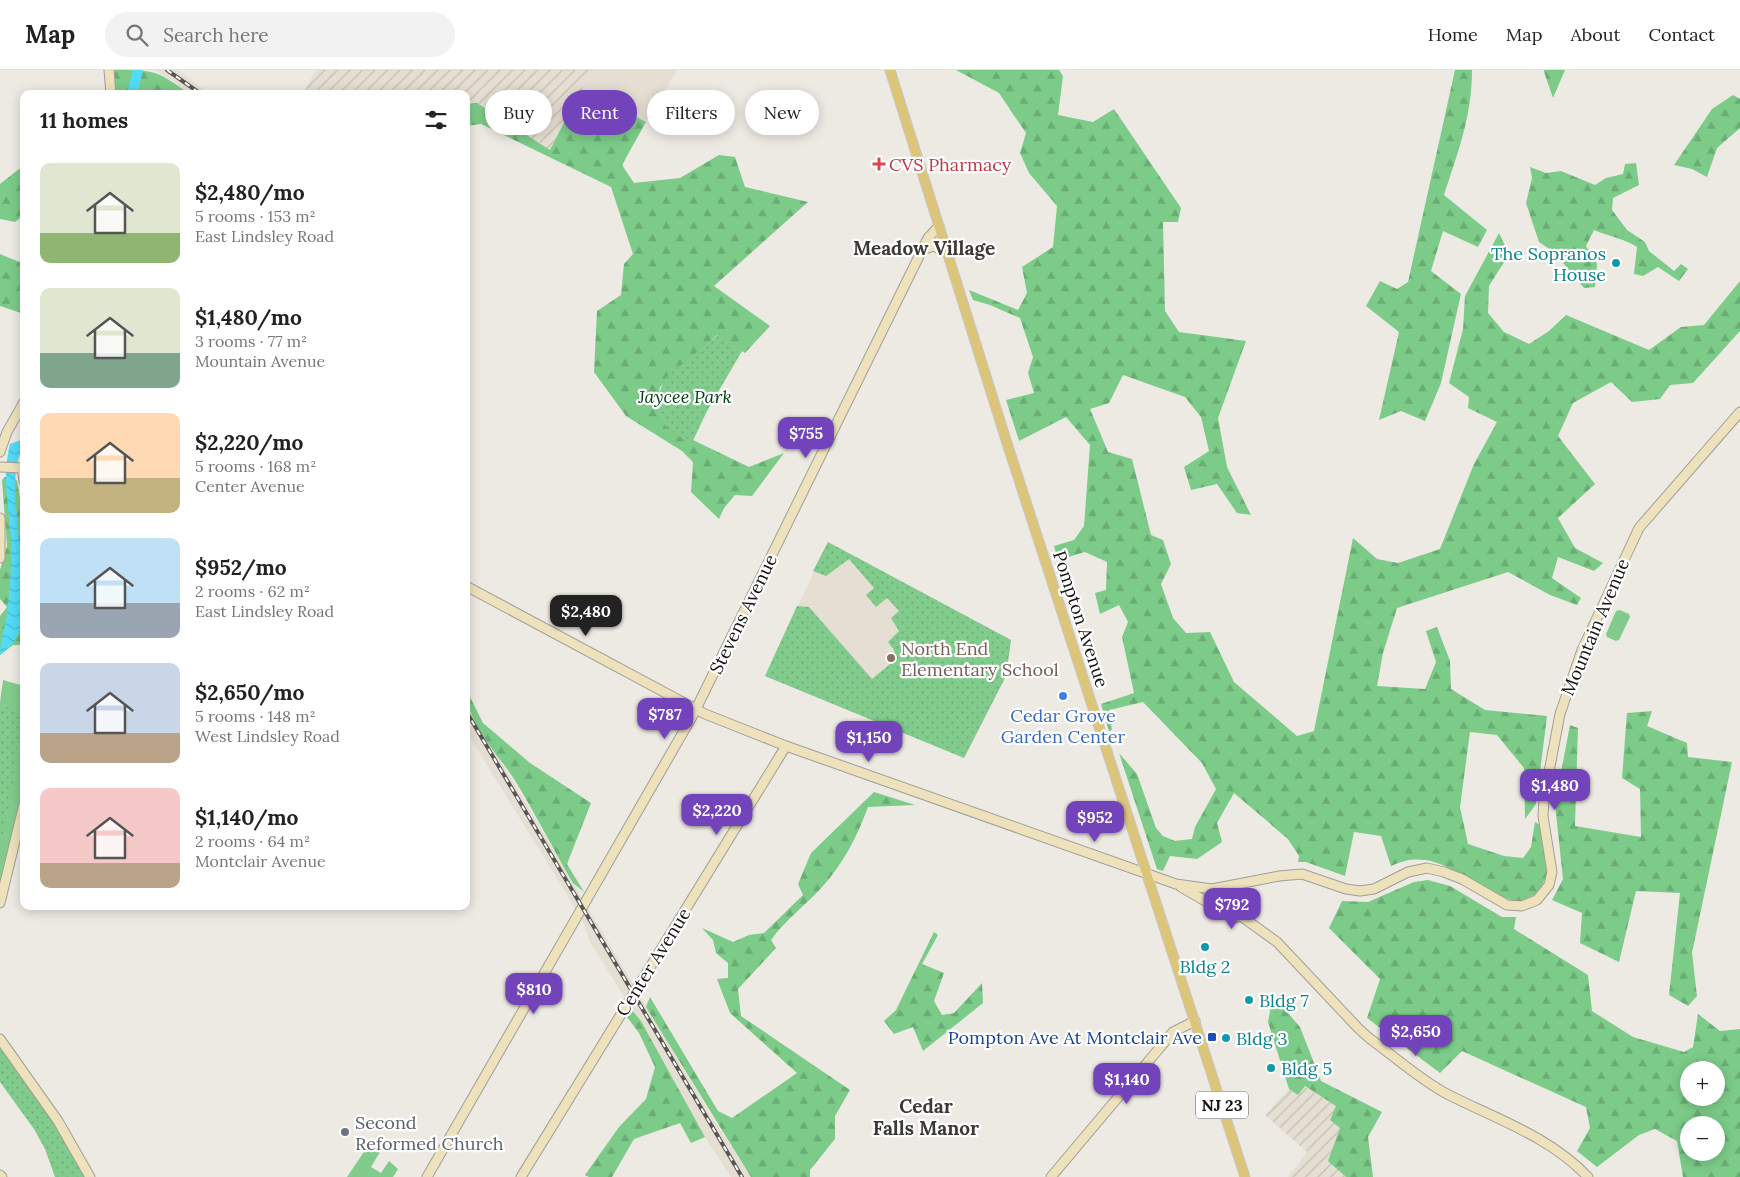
<!DOCTYPE html>
<html lang="en">
<head>
<meta charset="utf-8">
<style>
	:root { --surface:#fff; --page:#f2f2f2; --text:#222; --muted:#767676; --line:#e0e0e0; --accent:#7243bb }
	body { margin:0; font-family:Lora,serif; background:var(--page); color:var(--text); height:100vh; display:flex; flex-direction:column; font-size:19px; white-space:nowrap }
	* { box-sizing:border-box; margin:0 }
	p { font-size:16px; color:var(--muted) }
	.icon { flex:none; width:28px; height:28px; fill:none; stroke:currentColor; stroke-width:2; stroke-linecap:round; stroke-linejoin:round }
	.map { position:relative; flex:1; overflow:hidden }
	.drawer { position:absolute; left:20px; top:20px; width:450px; height:820px; display:flex; flex-direction:column; background:var(--surface); border-radius:10px; box-shadow:0 2px 12px #0003 }
	.drawer>* { flex:none }
	.hud { position:absolute; left:485px; top:20px; width:475px; height:45px; display:flex; gap:10px }
	.fabs { position:absolute; left:1680px; top:991px; display:grid; gap:10px }
	.fabs a { display:grid; place-items:center; width:45px; height:45px; border-radius:50%; background:var(--surface); box-shadow:0 2px 12px #0003; font-size:25px }
	.price { position:absolute; translate:-50% -42px; padding:0 11px; border-radius:10px; background:var(--accent); color:#fff; font-size:16px; line-height:32px; filter:drop-shadow(0 1px 2px #0008) }
	.price::after { content:''; position:absolute; left:50%; top:30px; width:15px; height:11px; margin-left:-8px; background:inherit; clip-path:polygon(0 0,100% 0,50% 100%) }
	.price.current { background:#222; color:#fff }
	ul { padding:0; list-style:none }
	li { display:flex; align-items:center; gap:15px; height:125px; padding:0 20px }
	li span { display:grid; place-items:center; flex:none; width:140px; height:100px; border-radius:10px; color:#555 }
	li>.icon { margin-inline-start:auto }
	span .icon { width:60px; height:60px; fill:#fffc; stroke-width:1 }
	li b { font-size:21px }
	h2 { display:flex; justify-content:space-between; align-items:center; height:60px; padding:0 20px; font-size:21px }
	.chip { padding:0 18px; border-radius:22px; background:var(--surface); box-shadow:0 2px 12px #0003; font-size:18px; line-height:45px }
	.chip.current { background:var(--accent); color:#fff }
	header { display:flex; align-items:center; gap:30px; box-sizing:border-box; height:70px; padding:0 25px; background:var(--surface); border-bottom:1px solid var(--line) }
	header strong { font-size:24px }
	nav { display:flex; gap:28px; margin-inline-start:auto; font-size:18px }
	.search { width:350px; height:45px; background:var(--page); display:flex; align-items:center; gap:12px; box-sizing:border-box; padding:0 18px; border-radius:28px; color:var(--muted); font-size:19px }
	.map>svg:first-child { display:block }
	.built { fill:#e5ded2 }
	.industrial { fill:url(#industrial-furrows) }
	.grass { fill:#81cb8c }
	.forest { fill:url(#forest-firs); fill-rule:evenodd }
	.park { fill:url(#park-dots) }
	.water { fill:url(#water-waves) }
	.lines { fill:none; stroke-linecap:round; stroke-linejoin:round }
	.river { stroke:#53dcf8; stroke-width:10 }
	.secondary-casing { stroke:#a19e99; stroke-width:11 }
	.primary-casing { stroke:#c7c6c6; stroke-width:11 }
	.secondary { stroke:#ede2bc; stroke-width:9 }
	.primary { stroke:#dcc579; stroke-width:9 }
	.rail-casing { stroke:#575653; stroke-width:4 }
	.rail { stroke:#fff; stroke-width:2; stroke-dasharray:5.5; stroke-linecap:butt }
	.health-dot { fill:#e0444e; stroke:#fff; stroke-width:2 }
	.culture-dot { fill:#0f9aa8; stroke:#fff; stroke-width:2 }
	.education-dot { fill:#8d6e63; stroke:#fff; stroke-width:2 }
	.shop-dot { fill:#3f7fe0; stroke:#fff; stroke-width:2 }
	.transit-dot { fill:#1a4fb4; stroke:#fff; stroke-width:2 }
	.worship-dot { fill:#6b7280; stroke:#fff; stroke-width:2 }
	.labels { text-anchor:middle; dominant-baseline:central; stroke-width:4.5; stroke-linejoin:round; paint-order:stroke }
	.shield { fill:#fff; stroke:#5a5a58; stroke-width:1 }
	.shield-label { font-size:16px; font-weight:bold; fill:#141311 }
	.health-label { font-size:18px; fill:#be3a42; stroke:#fff; text-anchor:start }
	.culture-label { font-size:18px; fill:#0d838f; stroke:#fff; text-anchor:start }
	.park-label { font-size:18px; font-style:italic; fill:#034016; stroke:#fff }
	.street-label { font-size:18px; fill:#141311; stroke:#fff }
	.education-label { font-size:18px; fill:#785e54; stroke:#fff; text-anchor:start }
	.shop-label { font-size:18px; fill:#366cbe; stroke:#fff }
	.transit-label { font-size:18px; fill:#164399; stroke:#fff; text-anchor:end }
	.worship-label { font-size:18px; fill:#5b616d; stroke:#fff; text-anchor:start }
	.neighbourhood-label { font-size:19px; font-weight:bold; fill:#3b3934; stroke:#fff }
</style>
</head>
<body>
<header>
<strong>Map</strong>
<div class="search"><svg class="icon" aria-label="search" viewBox="0 0 24 24"><circle cx="10" cy="10" r="6"/><path d="M15 15l6 6"/></svg>Search here</div>
<nav><a>Home</a><a>Map</a><a>About</a><a>Contact</a></nav>
</header>
<div class="map">
<svg width="1740" height="1107" viewBox="0 0 1740 1107">
	<defs>
		<pattern id="industrial-furrows" width="10" height="10" patternUnits="userSpaceOnUse" patternTransform="scale(1.25)"><rect width="10" height="10" fill="#e5ded2"/><path d="M-1 1l2-2M0 10L10 0M9 11l2-2" fill="none" stroke="#c4beb3"/></pattern>
		<pattern id="forest-firs" width="22" height="20" patternUnits="userSpaceOnUse" patternTransform="scale(1.25)"><rect width="22" height="20" fill="#7ccb88"/><path d="M5 1l3.5 6h-7zM16 11l3.5 6h-7z" fill="#6aad74"/></pattern>
		<pattern id="park-dots" width="8" height="8" patternUnits="userSpaceOnUse" patternTransform="scale(1.25)"><rect width="8" height="8" fill="#81cb8c"/><path d="M2 2h.1M6 6h.1" fill="none" stroke="#6fad78" stroke-width="1.8" stroke-linecap="round"/></pattern>
		<pattern id="water-waves" width="16" height="10" patternUnits="userSpaceOnUse" patternTransform="scale(1.25)"><rect width="16" height="10" fill="#53dcf8"/><path d="M0 5q4-4 8 0t8 0" fill="none" stroke="#47bcd4"/></pattern>
	</defs>
	<rect width="100%" height="100%" fill="#edeae4"/>
	<!-- built -->
	<g class="built">
		<polygon points="155,0 178,0 209,24 189,24 175,12"/>
		<polygon points="591,0 677,0 646,52 581,19"/>
		<polygon points="828,472 1011,570 1006,606 964,688 765,606"/>
		<polygon points="466,632 712,1047 751,1107 731,1107 705,1067 641,951 631,938 590,872 583,852 558,810 466,661"/>
	</g>
	<!-- industrial -->
	<g class="industrial">
		<polygon points="316,0 591,0 550,80 477,33 466,34 466,24 303,24"/>
		<polygon points="1304,1016 1337,1036 1340,1058 1329,1091 1346,1107 1288,1107 1307,1082 1265,1045 1289,1019 1298,1025"/>
	</g>
	<!-- grass -->
	<g class="grass">
		<polygon points="1620,540 1629,544 1630,547 1619,570 1616,571 1607,567 1606,564 1616,541"/>
		<polygon points="3,610 24,616 24,712 0,821 0,763 22,646 0,632"/>
		<polygon points="370,1073 380,1082 371,1097 381,1103 389,1091 398,1099 393,1107 347,1107"/>
	</g>
	<!-- forest -->
	<g class="forest">
		<path d="M114,0C154,0 157,0 189,24H115Z"/>
		<path d="M956,0H1059L1063,6L1058,45L1093,52L1114,39L1181,138L1178,152H1163L1165,241L1179,262L1246,271L1218,348L1227,397L1251,445L1237,443L1217,414L1191,420L1184,397L1209,381L1201,347L1185,327L1123,305L1109,333L1090,339L1108,382L1132,389L1151,465L1163,470L1171,494L1161,514L1173,548L1186,563L1210,562L1234,612L1297,666L1314,661L1353,468L1377,489L1398,493L1440,479L1474,394L1497,352L1468,338L1469,327L1449,313L1463,259L1465,226L1499,163L1509,184L1489,216L1488,243L1504,262L1529,274L1549,261L1566,245L1649,280L1681,257L1704,255L1740,211V261L1693,313L1670,315L1660,329L1632,332L1611,312L1573,333L1558,366L1595,414L1558,448L1575,478L1603,493L1594,501L1558,487L1552,508L1581,528L1577,535L1550,525L1508,502L1397,538L1383,583L1377,616L1425,619L1436,592L1426,561L1437,557L1450,591L1451,619L1485,640L1547,646L1536,734L1525,749L1524,698L1497,665L1470,662L1460,737L1468,774L1504,786L1523,788L1531,777L1535,752L1540,755L1547,804L1539,823L1519,832C1509,829 1498,827 1490,822C1456,804 1431,777 1391,796L1381,766L1354,762L1345,806L1306,792H1298L1299,786L1288,769L1234,723L1217,753L1222,772L1197,789L1170,786L1163,801L1157,799L1119,683L1137,704L1156,758L1163,766L1175,771L1192,769L1195,757L1216,719L1202,693L1143,632L1109,640L1112,660L1109,661L1101,634L1134,623L1122,567L1128,552L1119,535L1100,544L1095,523L1106,520L1107,492L1085,482L1058,490L1054,476L1074,470L1084,456L1090,375L1066,347L1019,371L1006,330L1034,323L1028,303L1033,287L1020,248L990,235L973,230L969,220L1018,240L1027,223L1022,197L1053,177L1057,136L1029,103L1020,83L1026,63L999,23Z"/>
		<path d="M1455,0H1472C1472,46 1458,82 1444,125L1487,160L1478,177L1443,161L1431,201L1461,224L1441,313L1425,351L1401,341L1379,350L1399,262L1366,236L1380,211L1397,219L1408,212Z"/>
		<polygon points="1544,0 1565,0 1553,28 1544,2"/>
		<path d="M581,19L646,52L622,95L634,113L680,108L719,85L735,87L745,117L808,132L714,216L770,256L745,283L717,265L660,317C652,349 669,357 691,374L693,370L749,397L784,383L752,426L735,425L724,438L719,449L691,422L693,392L682,381L626,346L594,302L597,241L621,225L624,194L633,184L611,117L481,54L466,56V34L477,33L550,80Z"/>
		<polygon points="1733,25 1740,29 1740,58 1717,78 1707,107 1692,99 1674,95 1712,39"/>
		<path d="M1636,93L1639,115L1613,128L1612,140L1627,160L1645,172L1649,181L1674,201L1681,194L1688,199L1679,211L1658,197L1643,206L1634,204L1637,177C1630,171 1606,165 1594,160L1586,176L1597,194L1595,217L1584,218L1554,182L1539,172L1526,133L1532,108L1530,97L1546,103L1561,101L1595,115L1606,108L1623,104L1625,94Z"/>
		<polygon points="19,99 24,99 24,145 15,152 0,149 0,114"/>
		<polygon points="0,184 24,194 24,244 0,236"/>
		<polygon points="5,407 13,407 17,411 24,452 24,575 13,575 0,585 0,546 7,537 0,529 0,500 7,476 2,410"/>
		<path d="M466,619L483,653L530,693L591,733L567,794L584,822L573,813C553,779 535,743 514,709C497,683 466,652 466,619Z"/>
		<polygon points="1652,641 1647,656 1687,673 1688,687 1732,692 1692,883 1697,926 1688,936 1669,925 1680,823 1636,821 1619,892 1580,873 1582,843 1552,830 1563,809 1555,734 1570,655 1578,658 1575,756 1641,767 1640,719 1622,708 1627,643"/>
		<path d="M874,722L915,735L868,737C857,767 843,794 822,817C805,836 785,850 771,870L776,878L738,919L741,946L850,1020L835,1046V1069L810,1100V1107H751L646,937L650,927L718,1041L732,1048L797,1003L730,943L717,909L728,908V893L716,883L713,870L702,858L733,872L749,865L764,863L803,825L798,814L811,783Z"/>
		<path d="M1428,810L1450,816L1502,847H1516L1514,859L1588,905L1592,941L1633,967L1684,982L1693,977L1698,944L1720,961L1740,959V1107H1683L1677,1071L1655,1059L1639,1065L1597,1097L1577,1081L1590,1058L1586,1037L1462,981L1440,1003L1367,948L1380,909L1329,858L1342,831L1368,832L1414,812ZM1689,1000H1716V1028H1689ZM1689,1055H1716V1082H1689Z"/>
		<polygon points="934,862 938,865 922,894 944,903 934,931 942,945 954,943 982,913 983,933 923,981 913,957 894,964 884,951 896,940"/>
		<polygon points="1273,926 1300,957 1321,1011 1382,1042 1368,1067 1373,1107 1346,1107 1328,1091 1340,1058 1330,1050 1336,1036 1305,1016 1298,1025 1289,1019 1268,952"/>
		<polygon points="631,939 641,951 705,1067 691,1073 680,1053 634,1069 612,1107 589,1107 585,1105 619,1057 646,1029 655,997 639,963 627,947"/>
	</g>
	<!-- park -->
	<g class="park">
		<polygon points="718,265 742,281 707,341 691,375 665,356 659,341 659,323 666,307"/>
		<polygon points="828,472 1011,570 1006,606 964,688 765,606 797,536 809,537 872,609 895,590 894,580 888,572 899,561 891,548 899,541 887,528 876,537 866,525 874,518 849,489 826,506 813,501"/>
		<polygon points="0,632 22,645 10,733 0,776"/>
		<polygon points="0,975 49,1046 85,1107 55,1107 45,1079 34,1059 0,1012"/>
	</g>
	<!-- water -->
	<path class="water" d="M24,369V378C0,404 35,519 19,562C15,573 9,578 0,585C0,568 7,553 8,536C10,518 11,500 11,482C12,443 0,414 10,374Z"/>
	<g class="lines">
		<!-- river -->
		<polyline class="river" points="132,24 138,0"/>
		<!-- secondary casing -->
		<g class="secondary-casing">
			<g id="secondary">
				<polyline points="109,0 111,24"/>
				<polyline points="922,180 934,176 947,183"/>
				<polyline points="0,382 7,362 24,332"/>
				<polyline points="0,397 24,398"/>
				<polyline points="22,398 24,411"/>
				<polyline points="0,448 0,488"/>
				<polyline points="466,516 705,644 786,676 1176,814 1212,819 1279,806 1302,804 1346,819 1360,821 1374,819 1408,802 1427,798 1444,802 1462,809 1507,835 1522,836 1537,830 1549,815 1552,802 1543,746 1544,728 1560,644 1582,580 1639,458 1740,342"/>
				<polyline points="1181,817 1235,848"/>
				<path d="M1220,818L1227,836L1277,872L1358,958L1369,968C1394,986 1419,1009 1447,1024C1496,1049 1549,1066 1588,1107"/>
				<polyline points="0,833 24,734"/>
				<polyline points="0,969 58,1051 90,1107"/>
				<polyline points="0,1105 2,1107"/>
				<polyline points="427,1107 693,645 928,168 939,156"/>
				<polyline points="521,1107 786,676"/>
				<polyline points="1051,1107 1173,962 1195,951"/>
			</g>
		</g>
		<!-- primary casing -->
		<g class="primary-casing">
			<polyline id="primary" points="890,0 1006,370 1245,1107"/>
		</g>
		<!-- secondary -->
		<use href="#secondary" class="secondary"/>
		<!-- primary -->
		<use href="#primary" class="primary"/>
		<!-- rail casing -->
		<g class="rail-casing">
			<g id="rail">
				<polyline points="167,0 201,24"/>
				<polyline points="466,641 742,1107"/>
			</g>
		</g>
		<!-- rail -->
		<use href="#rail" class="rail"/>
	</g>
	<!-- markers -->
	<path class="health-dot" d="M876.5 86.5h5v5h5v5h-5v5h-5v-5h-5v-5h5z"/>
	<g class="culture-dot">
		<circle cx="1616" cy="193" r="5"/>
		<circle cx="1205" cy="877" r="5"/>
		<circle cx="1249" cy="930" r="5"/>
		<circle cx="1226" cy="968" r="5"/>
		<circle cx="1271" cy="998" r="5"/>
	</g>
	<circle class="education-dot" cx="891" cy="588" r="5"/>
	<circle class="shop-dot" cx="1063" cy="626" r="5"/>
	<rect class="transit-dot" x="1207" y="962" width="10" height="10" rx="2.5"/>
	<circle class="worship-dot" cx="345" cy="1062" r="5"/>
	<g class="labels">
		<!-- shield labels -->
		<rect class="shield" x="1196" y="1021.5" width="52" height="27" rx="4"/>
		<g class="shield-label">
			<text x="1222" y="1035">NJ 23</text>
		</g>
		<!-- health labels -->
		<g class="health-label">
			<text x="889" y="94">CVS Pharmacy</text>
		</g>
		<!-- culture labels -->
		<g class="culture-label">
			<text x="1606" y="183" text-anchor="end">The Sopranos<tspan x="1606" dy="21">House</tspan></text>
			<text x="1205" y="896" text-anchor="middle">Bldg 2</text>
			<text x="1259" y="930">Bldg 7</text>
			<text x="1236" y="968">Bldg 3</text>
			<text x="1281" y="998">Bldg 5</text>
		</g>
		<!-- park labels -->
		<g class="park-label">
			<text x="685" y="326">Jaycee Park</text>
		</g>
		<!-- street labels -->
		<g class="street-label">
			<text transform="translate(743 544) rotate(-64)">Stevens Avenue</text>
			<text transform="translate(1081 549) rotate(72)">Pompton Avenue</text>
			<text transform="translate(1595 557) rotate(-67)">Mountain Avenue</text>
			<text transform="translate(653 892) rotate(-58)">Center Avenue</text>
		</g>
		<!-- education labels -->
		<g class="education-label">
			<text x="901" y="578">North End<tspan x="901" dy="21">Elementary School</tspan></text>
		</g>
		<!-- shop labels -->
		<g class="shop-label">
			<text x="1063" y="645">Cedar Grove<tspan x="1063" dy="21">Garden Center</tspan></text>
		</g>
		<!-- transit labels -->
		<g class="transit-label">
			<text x="1202" y="967">Pompton Ave At Montclair Ave</text>
		</g>
		<!-- worship labels -->
		<g class="worship-label">
			<text x="355" y="1052">Second<tspan x="355" dy="21">Reformed Church</tspan></text>
		</g>
		<!-- neighbourhood labels -->
		<g class="neighbourhood-label">
			<text x="924" y="178">Meadow Village</text>
			<text x="926" y="1036">Cedar<tspan x="926" dy="22">Falls Manor</tspan></text>
		</g>
	</g>
</svg>
<div class="fabs">
<a>+</a>
<a>−</a>
</div>
<b class="price" style="left:806px;top:389px">$755</b>
<b class="price current" style="left:586px;top:567px">$2,480</b>
<b class="price" style="left:665px;top:670px">$787</b>
<b class="price" style="left:869px;top:693px">$1,150</b>
<b class="price" style="left:1555px;top:741px">$1,480</b>
<b class="price" style="left:717px;top:766px">$2,220</b>
<b class="price" style="left:1095px;top:773px">$952</b>
<b class="price" style="left:1232px;top:860px">$792</b>
<b class="price" style="left:534px;top:945px">$810</b>
<b class="price" style="left:1416px;top:987px">$2,650</b>
<b class="price" style="left:1127px;top:1035px">$1,140</b>
<div class="hud">
<a class="chip">Buy</a>
<a class="chip current">Rent</a>
<a class="chip">Filters</a>
<a class="chip">New</a>
</div>
<section class="drawer">
<h2>11 homes<svg class="icon" aria-label="filters" viewBox="0 0 24 24"><path d="M4 7h16M4 17h16"/><circle cx="9" cy="7" r="2"/><circle cx="15" cy="17" r="2"/></svg></h2>
<ul>
<li><span style="background:linear-gradient(#dfe7d0 70%,#8fb573 0)"><svg class="icon" aria-label="home" viewBox="0 0 24 24"><path d="M3 11l9-7 9 7M6 9v11h12V9"/></svg></span><div><b>$2,480/mo</b><p>5 rooms · 153 m²</p><p>East Lindsley Road</p></div></li>
<li><span style="background:linear-gradient(#dfe7d0 65%,#7fa58c 0)"><svg class="icon" aria-label="home" viewBox="0 0 24 24"><path d="M3 11l9-7 9 7M6 9v11h12V9"/></svg></span><div><b>$1,480/mo</b><p>3 rooms · 77 m²</p><p>Mountain Avenue</p></div></li>
<li><span style="background:linear-gradient(#ffd9b3 65%,#c2b280 0)"><svg class="icon" aria-label="home" viewBox="0 0 24 24"><path d="M3 11l9-7 9 7M6 9v11h12V9"/></svg></span><div><b>$2,220/mo</b><p>5 rooms · 168 m²</p><p>Center Avenue</p></div></li>
<li><span style="background:linear-gradient(#bfe0f5 65%,#9aa5b1 0)"><svg class="icon" aria-label="home" viewBox="0 0 24 24"><path d="M3 11l9-7 9 7M6 9v11h12V9"/></svg></span><div><b>$952/mo</b><p>2 rooms · 62 m²</p><p>East Lindsley Road</p></div></li>
<li><span style="background:linear-gradient(#c9d6e8 70%,#b9a48a 0)"><svg class="icon" aria-label="home" viewBox="0 0 24 24"><path d="M3 11l9-7 9 7M6 9v11h12V9"/></svg></span><div><b>$2,650/mo</b><p>5 rooms · 148 m²</p><p>West Lindsley Road</p></div></li>
<li><span style="background:linear-gradient(#f6c9c9 75%,#b9a48a 0)"><svg class="icon" aria-label="home" viewBox="0 0 24 24"><path d="M3 11l9-7 9 7M6 9v11h12V9"/></svg></span><div><b>$1,140/mo</b><p>2 rooms · 64 m²</p><p>Montclair Avenue</p></div></li>
</ul>
</section>
</div>
</body>
</html>
